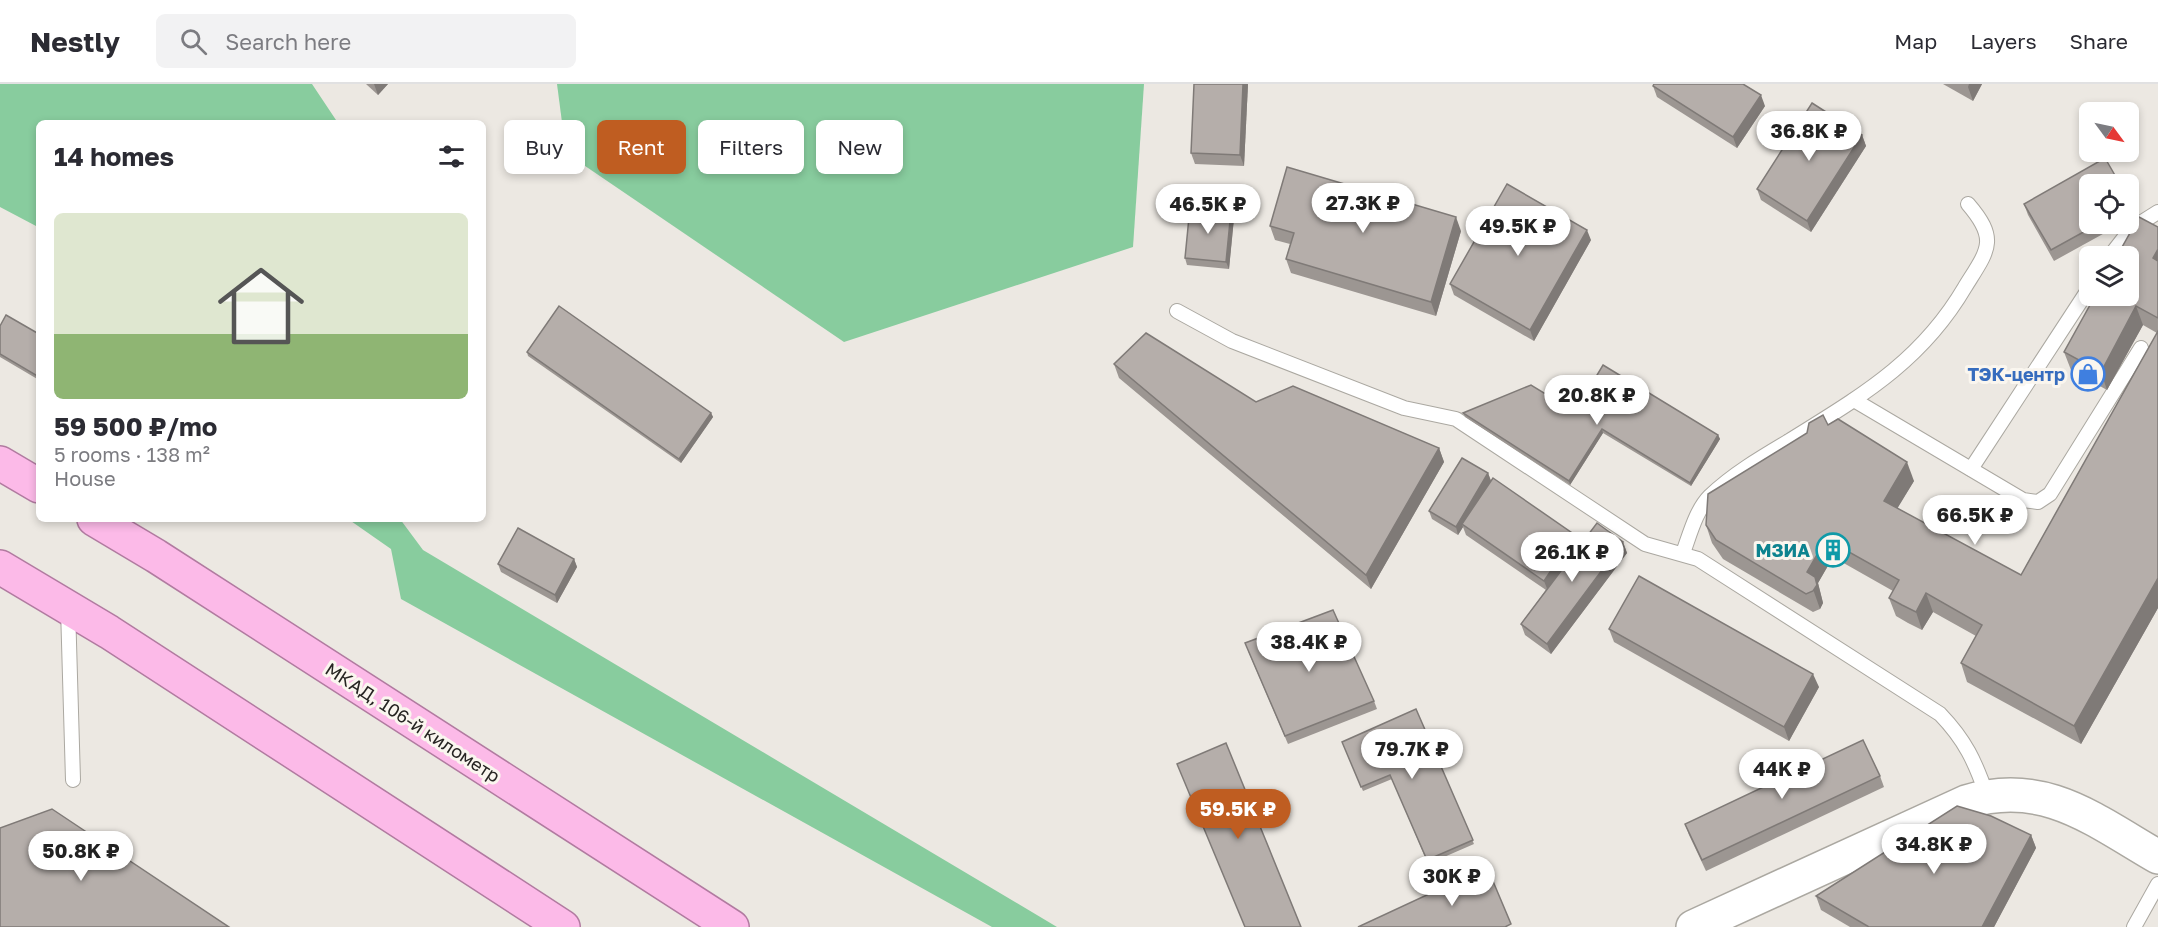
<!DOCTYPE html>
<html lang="en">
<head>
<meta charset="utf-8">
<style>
	:root { --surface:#fff; --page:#f2f2f3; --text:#2b2b33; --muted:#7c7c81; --line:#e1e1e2; --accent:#bf5d21 }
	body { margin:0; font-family:"Golos Text",sans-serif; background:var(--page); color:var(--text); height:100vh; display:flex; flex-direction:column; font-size:22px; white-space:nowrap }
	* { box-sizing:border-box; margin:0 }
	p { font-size:20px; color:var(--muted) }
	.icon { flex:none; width:33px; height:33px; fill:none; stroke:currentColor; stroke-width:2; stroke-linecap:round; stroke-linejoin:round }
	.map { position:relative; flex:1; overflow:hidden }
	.sheet { position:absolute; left:36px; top:36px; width:450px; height:402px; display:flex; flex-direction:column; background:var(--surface); border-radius:9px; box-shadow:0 3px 9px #0003 }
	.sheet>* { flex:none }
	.hud { position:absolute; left:504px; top:36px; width:570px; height:54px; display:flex; gap:12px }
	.needle { width:39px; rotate:123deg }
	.tools { position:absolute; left:2079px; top:18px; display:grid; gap:12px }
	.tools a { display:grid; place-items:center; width:60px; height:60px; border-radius:9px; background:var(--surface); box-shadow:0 3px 9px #0003; font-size:30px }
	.price { position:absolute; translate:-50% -51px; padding:0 14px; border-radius:21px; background:#fff; color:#222; font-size:20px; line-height:39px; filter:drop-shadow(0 2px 3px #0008) }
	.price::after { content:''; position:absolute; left:50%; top:36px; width:18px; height:14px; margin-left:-9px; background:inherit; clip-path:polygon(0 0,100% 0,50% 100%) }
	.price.current { background:var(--accent); color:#fff }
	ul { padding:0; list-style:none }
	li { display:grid; align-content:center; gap:12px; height:318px; padding:0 18px }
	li+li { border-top:2px solid var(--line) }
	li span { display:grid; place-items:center; height:186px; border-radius:9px; color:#555 }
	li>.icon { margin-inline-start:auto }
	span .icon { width:108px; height:108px; fill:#fffc; stroke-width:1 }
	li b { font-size:26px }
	h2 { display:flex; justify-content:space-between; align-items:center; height:72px; padding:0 18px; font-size:26px }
	.tag { padding:0 21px; border-radius:9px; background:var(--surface); box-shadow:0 3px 9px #0003; font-size:21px; line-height:54px }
	.tag.current { background:var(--accent); color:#fff }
	header { display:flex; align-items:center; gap:36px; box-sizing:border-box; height:84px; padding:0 30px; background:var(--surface); border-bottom:2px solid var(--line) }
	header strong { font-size:28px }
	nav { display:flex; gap:33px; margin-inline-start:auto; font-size:21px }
	.search { width:420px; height:54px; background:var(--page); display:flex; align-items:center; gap:15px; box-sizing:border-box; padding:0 21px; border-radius:9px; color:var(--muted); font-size:22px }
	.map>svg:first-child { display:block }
	.green { fill:#88cc9e }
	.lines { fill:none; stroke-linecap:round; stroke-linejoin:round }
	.service-casing { stroke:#aba8a1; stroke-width:16 }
	.tertiary-casing { stroke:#aba8a1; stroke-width:36 }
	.trunk-casing { stroke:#b17ba0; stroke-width:36 }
	.service { stroke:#fff; stroke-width:14 }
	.tertiary { stroke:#fff; stroke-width:33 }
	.trunk { stroke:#fcbae8; stroke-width:33 }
	.wall { fill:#9c9692 }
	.shaded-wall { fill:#7f7a77 }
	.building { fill:#b5aeaa; stroke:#7f7a77; stroke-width:1.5 }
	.labels { text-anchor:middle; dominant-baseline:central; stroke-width:6; stroke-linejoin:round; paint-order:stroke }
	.shop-label { font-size:18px; font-weight:bold; fill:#366cbe; stroke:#faf6ef; text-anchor:end }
	.culture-label { font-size:18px; font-weight:bold; fill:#0d838f; stroke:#faf6ef; text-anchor:end }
	.street-label { font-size:18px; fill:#272523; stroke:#faf6ef }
</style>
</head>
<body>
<header>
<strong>Nestly</strong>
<div class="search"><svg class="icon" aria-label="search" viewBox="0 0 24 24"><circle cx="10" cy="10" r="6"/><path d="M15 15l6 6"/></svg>Search here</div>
<nav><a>Map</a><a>Layers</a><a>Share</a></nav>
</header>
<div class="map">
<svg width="2158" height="843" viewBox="0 0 2158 843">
	<rect width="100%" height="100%" fill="#ece8e2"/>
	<!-- green -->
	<g class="green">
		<polygon points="0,0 312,0 338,39 39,39 39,147 36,142 0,123"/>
		<polygon points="557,0 1144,0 1133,163 844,258 566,69"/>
		<polygon points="348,435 400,435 423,466 1057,843 992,843 401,515 391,465"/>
	</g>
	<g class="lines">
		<!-- service casing -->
		<g class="service-casing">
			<g id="service">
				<polyline points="2110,172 2131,145 2158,128"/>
				<path d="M1177,227L1232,257L1404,324L1456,335L1645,460L1698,475L1940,630C1965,656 1975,677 1987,712"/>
				<polyline points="1854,316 2023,416 2038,418 2050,410 2141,264"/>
				<polyline points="1971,385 2090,203"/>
				<path d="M1683,469C1690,450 1696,426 1710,412C1733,390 1762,373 1789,357C1861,312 1921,278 1965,203C1988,166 1999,156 1968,120"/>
				<polyline points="68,524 73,696"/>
				<polyline points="2134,843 2158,800"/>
			</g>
		</g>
		<!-- tertiary casing -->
		<g class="tertiary-casing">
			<path id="tertiary" d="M1693,843L1966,718C2044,694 2094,736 2158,773"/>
		</g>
		<!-- trunk casing -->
		<g class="trunk-casing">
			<g id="trunk">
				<polyline points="0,379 39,402"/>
				<polyline points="94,435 156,472 732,843"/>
				<polyline points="0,483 109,548 563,843"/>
			</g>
		</g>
		<!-- service -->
		<use href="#service" class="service"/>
		<!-- tertiary -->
		<use href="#tertiary" class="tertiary"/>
		<!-- trunk -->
		<use href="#trunk" class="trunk"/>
	</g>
	<!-- wall -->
	<g class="wall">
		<polygon points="366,0 388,0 378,11"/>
		<polygon points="1248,0 1244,82 1195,80 1191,69"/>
		<polygon points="1943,0 1982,0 1973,17"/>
		<polygon points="1653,2 1765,22 1737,64 1657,13"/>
		<polygon points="1862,51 1866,62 1811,148 1761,116 1757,105"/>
		<polygon points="2128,115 2135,131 2128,135"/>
		<polygon points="2024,120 2090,140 2121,140 2054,177 2028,131"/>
		<polygon points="1234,134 1229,185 1187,181 1185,174"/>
		<polygon points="1270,142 1461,147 1436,232 1291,189 1286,175 1290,160 1275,156"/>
		<polygon points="2158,143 2158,524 2081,660 1967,598 1961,579 1976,552 1933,528 1922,546 1908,539 1896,532 1889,514 1893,507 1833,473 1818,499 1823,519 1820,525 1813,528 1723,475 1712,459 1706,441 1828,341 1914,397 1897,424 2021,491 2157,249 2143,241 2107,306 2071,286 2064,268"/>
		<polygon points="1591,156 1534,257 1454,211 1450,200"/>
		<polygon points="0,242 39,250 39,296 0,273"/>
		<polygon points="527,268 711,329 713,333 681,379 528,272"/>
		<polygon points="1114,280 1256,318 1439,364 1444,378 1371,505 1119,294"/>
		<polygon points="1575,328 1718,351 1720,355 1691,402 1603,349 1570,401 1465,333 1463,329"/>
		<polygon points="1488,389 1491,397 1575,451 1579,462 1572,471 1623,458 1627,469 1551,570 1525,551 1521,540 1546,506 1466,451 1463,443 1458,451 1432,435 1429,427"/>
		<polygon points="574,475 577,483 557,519 501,488 498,480"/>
		<polygon points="1609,545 1819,603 1789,657 1614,558"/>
		<polygon points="1248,567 1374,617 1377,625 1288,660"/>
		<polygon points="1416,625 1474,760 1428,780 1392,695 1363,707 1342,658"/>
		<polygon points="1880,692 1884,703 1706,787 1689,751 1685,740"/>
		<polygon points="2031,751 2036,764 1994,843 1850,843 1821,826 1816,812"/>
	</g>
	<!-- shaded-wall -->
	<g class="shaded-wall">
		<polygon points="374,0 388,0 378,11"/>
		<polygon points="1243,0 1248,0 1244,82 1240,71"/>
		<polygon points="1969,0 1982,0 1973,17 1968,3"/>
		<polygon points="1761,11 1765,22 1737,64 1733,53"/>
		<polygon points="1862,51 1866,62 1811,148 1807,137"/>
		<polygon points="1231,127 1234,134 1229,185 1226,178"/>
		<polygon points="1456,133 1461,147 1436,232 1431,218"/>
		<polygon points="1587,146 1591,156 1534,257 1530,246"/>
		<polygon points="2158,165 2158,188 2153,174"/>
		<polygon points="2136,222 2143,241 2107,306 2101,288"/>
		<polygon points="711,329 713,333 681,379 679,375"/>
		<polygon points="1602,345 1603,349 1570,401 1569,397"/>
		<polygon points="1718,351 1720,355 1691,402 1690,399"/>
		<polygon points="1439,364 1444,378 1371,505 1366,491"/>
		<polygon points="1907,378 1914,397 1891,435 1884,417"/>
		<polygon points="1488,389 1491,397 1462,440 1463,443 1458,451 1456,443"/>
		<polygon points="1575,451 1579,462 1548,507 1544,497"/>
		<polygon points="1826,455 1833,473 1818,499 1823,519 1820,525 1807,488"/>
		<polygon points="1623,458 1627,469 1551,570 1547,560"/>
		<polygon points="574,475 577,483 557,519 555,511"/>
		<polygon points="2158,494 2158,524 2081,660 2074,642"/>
		<polygon points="1926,509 1933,528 1922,546 1916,528"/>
		<polygon points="1813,590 1819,603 1789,657 1784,643"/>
		<polygon points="2031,751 2036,764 1994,843 1982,843"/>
	</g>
	<!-- building -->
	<g class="building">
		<polygon points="1194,0 1243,0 1240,71 1191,69"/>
		<polygon points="1654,0 1743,0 1761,11 1733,53 1653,2"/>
		<polygon points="1812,19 1862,51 1807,137 1757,105"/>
		<polygon points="2105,74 2120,100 2090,100 2090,140 2098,140 2051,166 2024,120"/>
		<polygon points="1287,83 1456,133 1431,218 1286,175 1294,149 1270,142"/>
		<polygon points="1507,100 1587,146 1530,246 1450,200"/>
		<polygon points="1190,123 1231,127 1226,178 1185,174"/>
		<polygon points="2139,133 2158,143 2158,165 2153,174 2158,177 2158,234 2136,222 2101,288 2064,268 2095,212 2128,212 2128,172 2117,172"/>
		<polygon points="559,222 711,329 679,375 527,268"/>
		<polygon points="6,231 39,250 39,293 0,270 0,242"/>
		<polygon points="2158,247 2158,494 2074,642 1961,579 1982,541 1926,509 1916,528 1902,521 1889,514 1899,496 1826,455 1807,488 1815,493 1817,501 1813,507 1806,510 1716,456 1706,441 1708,410 1807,349 1809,339 1823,331 1828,341 1838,335 1907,378 1884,417 2021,491"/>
		<polygon points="1146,249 1256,318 1293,302 1439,364 1366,491 1114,280"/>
		<polygon points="1603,281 1718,351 1690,399 1602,345 1569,397 1463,329 1531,301 1575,328"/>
		<polygon points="1462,374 1488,389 1456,443 1429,427"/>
		<polygon points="1493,394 1575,451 1544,497 1462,440"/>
		<polygon points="1597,439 1623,458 1547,560 1521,540"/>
		<polygon points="518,444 574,475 555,511 498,480"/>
		<polygon points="1639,492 1813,590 1784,643 1609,545"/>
		<polygon points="1333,526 1374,617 1285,652 1245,559"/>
		<polygon points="1416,625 1473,756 1427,776 1390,691 1361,703 1342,658"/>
		<polygon points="1863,656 1880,692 1702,776 1685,740"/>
		<polygon points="1226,659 1301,843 1245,843 1177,680"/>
		<polygon points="1957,722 1991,732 2031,751 1982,843 1869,843 1816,812"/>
		<polygon points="52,725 229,843 0,843 0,744"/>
		<polygon points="1487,783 1511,840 1505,843 1358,843"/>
	</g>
	<!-- icons -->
	<defs>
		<g id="shop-ring" transform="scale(1.725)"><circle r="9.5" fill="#faf6ef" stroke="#3f7fe0" stroke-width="1.5"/><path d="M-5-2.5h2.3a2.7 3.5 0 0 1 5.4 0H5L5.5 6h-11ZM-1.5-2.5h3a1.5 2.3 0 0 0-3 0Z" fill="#3f7fe0"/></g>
		<g id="building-ring" transform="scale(1.725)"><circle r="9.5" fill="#faf6ef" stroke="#0f9aa8" stroke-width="1.5"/><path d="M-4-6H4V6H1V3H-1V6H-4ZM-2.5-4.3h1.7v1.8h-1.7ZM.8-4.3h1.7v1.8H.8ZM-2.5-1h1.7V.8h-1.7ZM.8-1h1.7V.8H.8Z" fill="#0f9aa8"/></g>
	</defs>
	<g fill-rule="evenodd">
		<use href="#shop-ring" x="2088" y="290"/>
		<use href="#building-ring" x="1833" y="466"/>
	</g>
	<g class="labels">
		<!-- shop labels -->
		<g class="shop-label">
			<text x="2065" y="290">ТЭК-центр</text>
		</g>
		<!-- culture labels -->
		<g class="culture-label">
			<text x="1810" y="466">МЗИА</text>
		</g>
		<!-- street labels -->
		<g class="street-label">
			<text transform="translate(413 638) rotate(33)">МКАД, 106-й километр</text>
		</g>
	</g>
</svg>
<div class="tools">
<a><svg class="needle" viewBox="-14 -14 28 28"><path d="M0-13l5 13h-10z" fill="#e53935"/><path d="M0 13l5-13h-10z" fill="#7c7c81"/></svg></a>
<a><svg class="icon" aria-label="locate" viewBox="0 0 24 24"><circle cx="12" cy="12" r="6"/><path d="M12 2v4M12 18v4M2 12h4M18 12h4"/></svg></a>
<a><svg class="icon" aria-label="layers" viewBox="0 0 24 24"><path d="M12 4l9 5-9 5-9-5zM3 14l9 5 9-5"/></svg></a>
</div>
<b class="price" style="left:1809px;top:78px">36.8K ₽</b>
<b class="price" style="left:1363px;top:150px">27.3K ₽</b>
<b class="price" style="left:1208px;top:151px">46.5K ₽</b>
<b class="price" style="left:1518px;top:173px">49.5K ₽</b>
<b class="price" style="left:1597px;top:342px">20.8K ₽</b>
<b class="price" style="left:1975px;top:462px">66.5K ₽</b>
<b class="price" style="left:1572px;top:499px">26.1K ₽</b>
<b class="price" style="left:1309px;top:589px">38.4K ₽</b>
<b class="price" style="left:1412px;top:696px">79.7K ₽</b>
<b class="price" style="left:1782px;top:716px">44K ₽</b>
<b class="price current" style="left:1238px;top:756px">59.5K ₽</b>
<b class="price" style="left:1934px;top:791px">34.8K ₽</b>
<b class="price" style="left:81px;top:798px">50.8K ₽</b>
<b class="price" style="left:1452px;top:823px">30K ₽</b>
<div class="hud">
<a class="tag">Buy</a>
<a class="tag current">Rent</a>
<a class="tag">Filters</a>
<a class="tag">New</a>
</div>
<section class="sheet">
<h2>14 homes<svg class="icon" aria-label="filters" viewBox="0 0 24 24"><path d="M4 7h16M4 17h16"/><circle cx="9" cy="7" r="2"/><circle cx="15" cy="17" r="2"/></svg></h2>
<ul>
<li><span style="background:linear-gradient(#dfe7d0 65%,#8fb573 0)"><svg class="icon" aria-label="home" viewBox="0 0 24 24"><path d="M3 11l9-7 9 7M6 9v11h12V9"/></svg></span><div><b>59 500 ₽/mo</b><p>5 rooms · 138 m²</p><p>House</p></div></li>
</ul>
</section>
</div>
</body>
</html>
